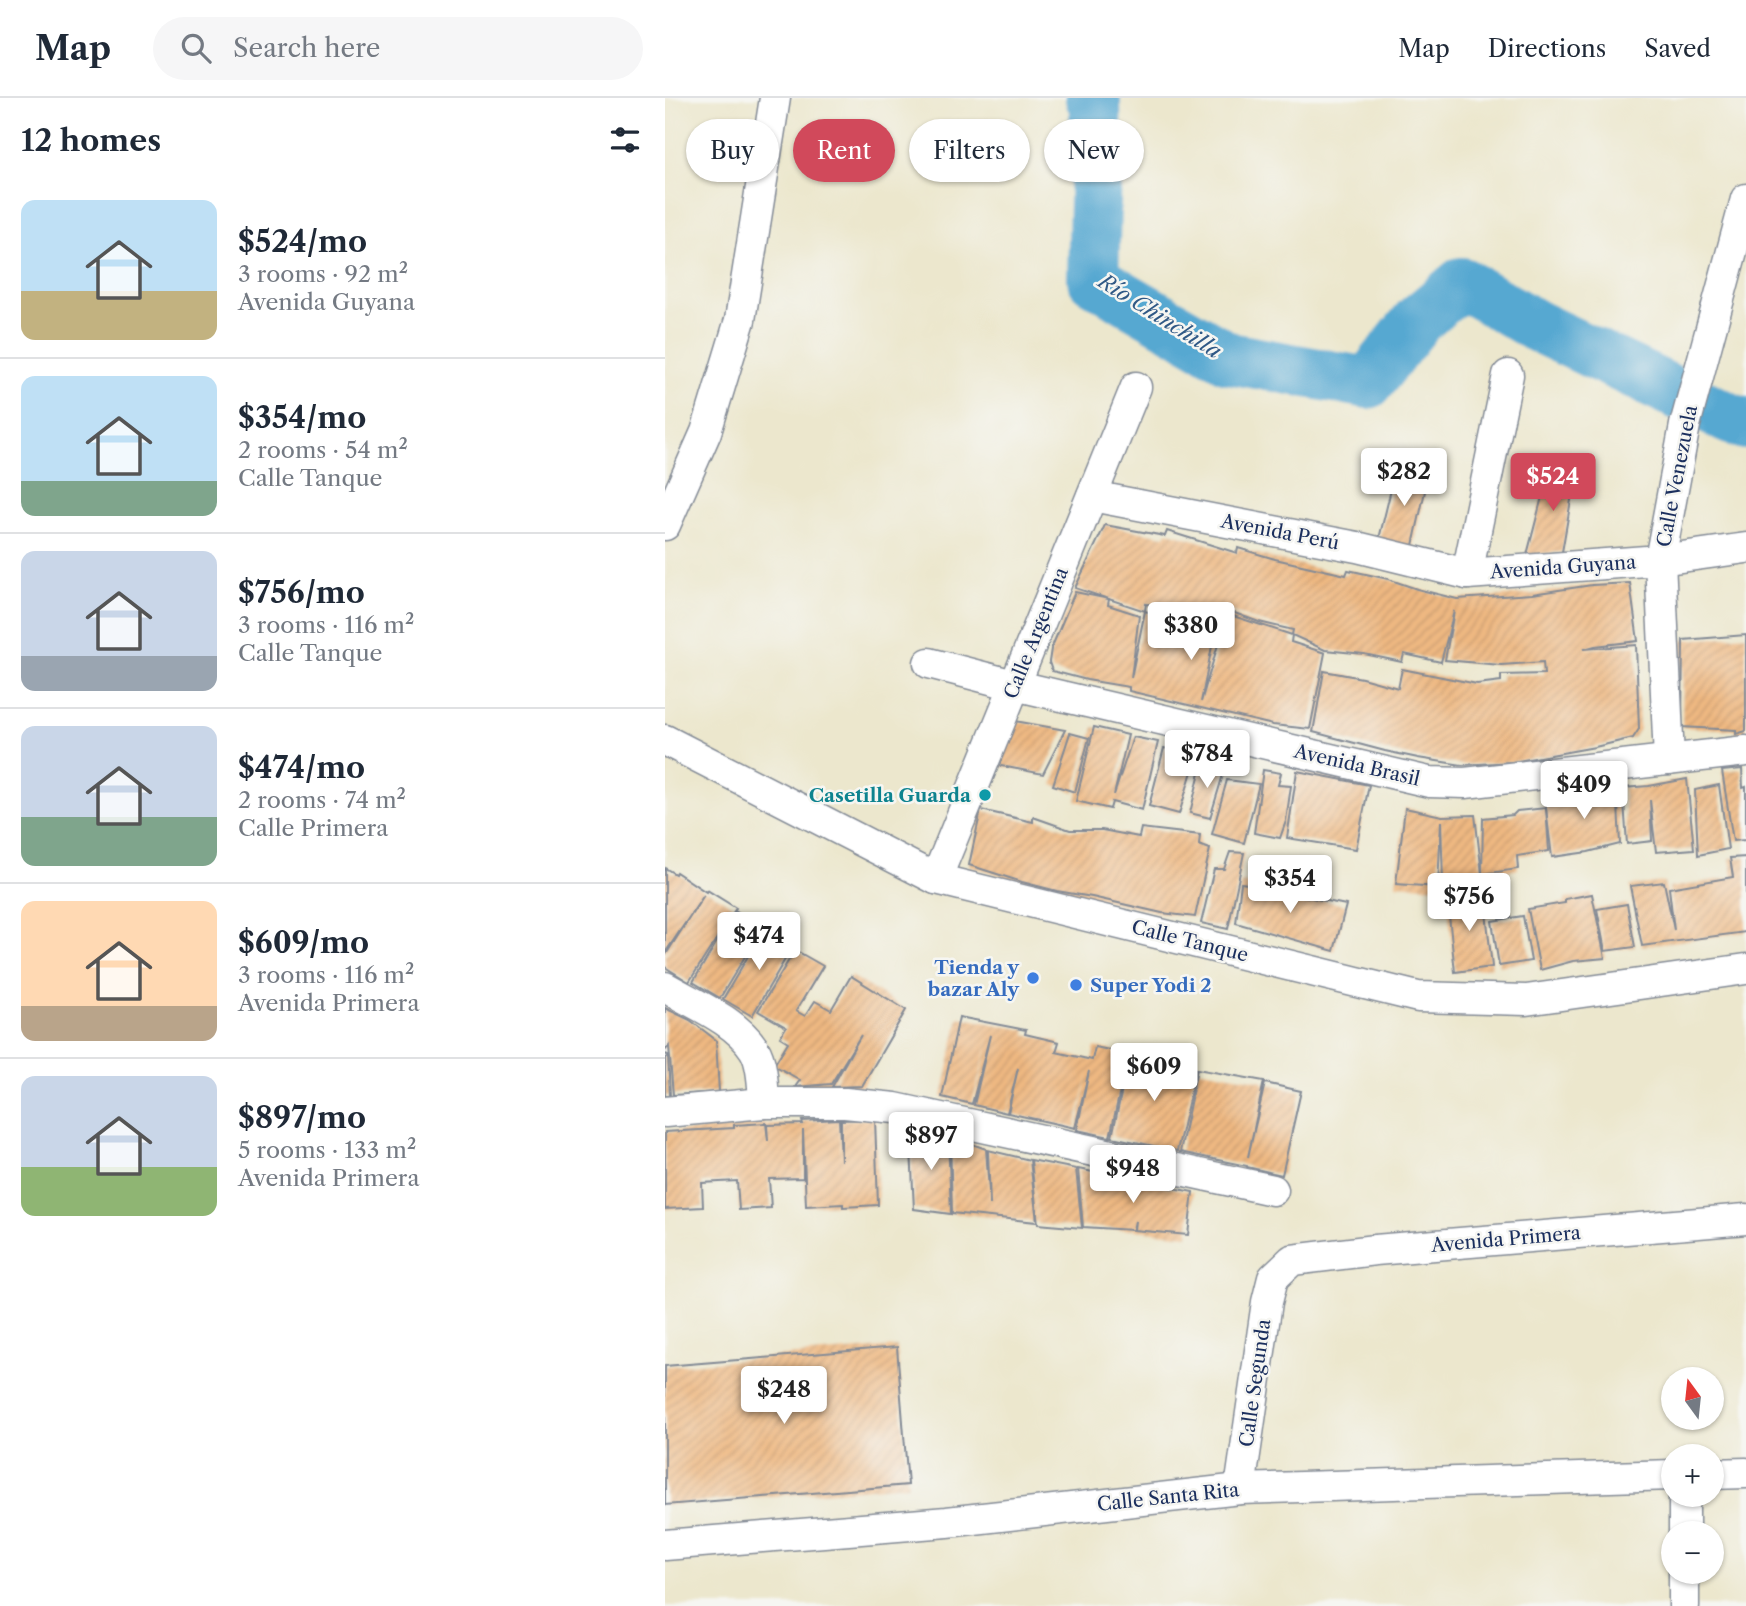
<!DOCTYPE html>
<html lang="en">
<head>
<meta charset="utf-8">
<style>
	:root { --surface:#fff; --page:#f6f6f7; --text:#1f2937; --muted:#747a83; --line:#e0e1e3; --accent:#d1495b }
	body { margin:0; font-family:"Libre Caslon Text",serif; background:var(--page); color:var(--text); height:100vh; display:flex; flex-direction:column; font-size:26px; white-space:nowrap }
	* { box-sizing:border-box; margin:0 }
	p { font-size:23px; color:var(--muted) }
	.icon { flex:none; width:38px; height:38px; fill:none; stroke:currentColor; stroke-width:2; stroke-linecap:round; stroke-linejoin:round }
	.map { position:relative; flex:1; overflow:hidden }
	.drawer { display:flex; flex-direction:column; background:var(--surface); width:665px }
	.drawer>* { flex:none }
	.guide { position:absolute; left:21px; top:21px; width:665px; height:63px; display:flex; gap:14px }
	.needle { width:46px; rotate:345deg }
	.buttons { position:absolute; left:996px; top:1269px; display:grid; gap:14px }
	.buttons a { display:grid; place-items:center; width:63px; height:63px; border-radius:50%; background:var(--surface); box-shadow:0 2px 5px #0004; font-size:35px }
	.price { position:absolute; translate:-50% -60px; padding:0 16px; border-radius:7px; background:#fff; color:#222; font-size:23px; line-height:46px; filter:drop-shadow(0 2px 4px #0008) }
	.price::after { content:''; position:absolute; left:50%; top:42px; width:21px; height:16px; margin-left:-10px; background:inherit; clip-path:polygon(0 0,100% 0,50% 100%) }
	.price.active { background:var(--accent); color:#fff }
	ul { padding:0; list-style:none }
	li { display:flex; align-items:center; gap:21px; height:175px; padding:0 21px }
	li+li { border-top:2px solid var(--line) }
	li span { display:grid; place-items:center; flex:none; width:196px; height:140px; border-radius:14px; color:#555 }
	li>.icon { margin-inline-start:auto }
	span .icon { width:84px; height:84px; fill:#fffc; stroke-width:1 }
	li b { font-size:30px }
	h2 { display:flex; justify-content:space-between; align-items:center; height:84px; padding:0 21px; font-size:30px }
	.pill { padding:0 24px; border-radius:32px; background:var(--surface); box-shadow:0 2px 5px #0004; font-size:24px; line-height:63px }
	.pill.active { background:var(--accent); color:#fff }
	header { display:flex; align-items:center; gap:42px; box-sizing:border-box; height:98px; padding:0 35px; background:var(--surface); border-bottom:2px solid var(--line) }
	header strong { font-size:33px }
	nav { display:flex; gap:38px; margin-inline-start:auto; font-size:24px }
	.search { width:490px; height:63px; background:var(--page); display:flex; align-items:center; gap:18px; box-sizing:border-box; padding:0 24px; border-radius:38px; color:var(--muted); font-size:26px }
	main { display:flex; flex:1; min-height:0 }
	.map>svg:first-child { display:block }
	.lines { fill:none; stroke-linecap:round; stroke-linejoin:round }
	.river { stroke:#56a8d1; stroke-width:52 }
	.building { fill:url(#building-hatch) }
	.minor-casing { stroke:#848b96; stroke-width:33 }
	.minor { stroke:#fff; stroke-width:30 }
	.culture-dot { fill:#0f9aa8; stroke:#f6f6f2; stroke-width:2.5 }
	.shop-dot { fill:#3f7fe0; stroke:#f6f6f2; stroke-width:2.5 }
	.labels { text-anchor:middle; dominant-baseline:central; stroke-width:5; stroke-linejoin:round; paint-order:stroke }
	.street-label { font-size:19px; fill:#1b2f5e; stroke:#f6f6f2 }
	.culture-label { font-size:19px; font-weight:bold; fill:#0d838f; stroke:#f6f6f2; text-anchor:end }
	.shop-label { font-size:19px; font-weight:bold; fill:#366cbe; stroke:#f6f6f2; text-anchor:end }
	.water-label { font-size:21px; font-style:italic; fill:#305986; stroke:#f6f6f2 }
</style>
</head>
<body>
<header>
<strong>Map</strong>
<div class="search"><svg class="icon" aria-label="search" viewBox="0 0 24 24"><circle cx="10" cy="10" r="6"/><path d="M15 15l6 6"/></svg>Search here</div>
<nav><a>Map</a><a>Directions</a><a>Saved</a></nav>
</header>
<main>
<section class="drawer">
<h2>12 homes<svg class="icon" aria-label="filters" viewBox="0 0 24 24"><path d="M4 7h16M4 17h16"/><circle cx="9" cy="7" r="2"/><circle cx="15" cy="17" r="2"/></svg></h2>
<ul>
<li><span style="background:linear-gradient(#bfe0f5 65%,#c2b280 0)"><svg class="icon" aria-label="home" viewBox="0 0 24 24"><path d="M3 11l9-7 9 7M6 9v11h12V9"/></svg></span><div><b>$524/mo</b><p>3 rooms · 92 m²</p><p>Avenida Guyana</p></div></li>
<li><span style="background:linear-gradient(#bfe0f5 75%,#7fa58c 0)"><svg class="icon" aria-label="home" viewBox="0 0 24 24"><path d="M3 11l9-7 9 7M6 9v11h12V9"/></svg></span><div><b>$354/mo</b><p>2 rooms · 54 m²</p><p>Calle Tanque</p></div></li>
<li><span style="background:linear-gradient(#c9d6e8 75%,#9aa5b1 0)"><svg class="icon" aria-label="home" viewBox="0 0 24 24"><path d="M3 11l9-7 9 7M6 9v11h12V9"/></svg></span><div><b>$756/mo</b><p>3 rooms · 116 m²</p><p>Calle Tanque</p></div></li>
<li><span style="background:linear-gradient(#c9d6e8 65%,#7fa58c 0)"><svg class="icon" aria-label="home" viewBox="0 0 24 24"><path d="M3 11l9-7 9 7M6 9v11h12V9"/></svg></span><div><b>$474/mo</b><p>2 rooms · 74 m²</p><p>Calle Primera</p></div></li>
<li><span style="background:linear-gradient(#ffd9b3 75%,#b9a48a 0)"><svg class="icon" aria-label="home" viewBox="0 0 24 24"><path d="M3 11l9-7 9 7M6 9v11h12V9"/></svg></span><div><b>$609/mo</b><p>3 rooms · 116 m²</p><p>Avenida Primera</p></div></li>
<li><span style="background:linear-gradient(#c9d6e8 65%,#8fb573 0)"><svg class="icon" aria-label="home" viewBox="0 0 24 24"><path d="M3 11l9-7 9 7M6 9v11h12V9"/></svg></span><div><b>$897/mo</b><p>5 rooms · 133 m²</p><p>Avenida Primera</p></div></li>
</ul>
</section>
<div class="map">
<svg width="1081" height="1508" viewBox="0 0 1081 1508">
	<defs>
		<pattern id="building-hatch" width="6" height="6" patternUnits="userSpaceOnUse" patternTransform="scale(1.75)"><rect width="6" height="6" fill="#eeb881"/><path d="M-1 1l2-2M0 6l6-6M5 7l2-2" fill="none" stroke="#cc9e72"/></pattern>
	</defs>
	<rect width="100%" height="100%" fill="#f6f6f2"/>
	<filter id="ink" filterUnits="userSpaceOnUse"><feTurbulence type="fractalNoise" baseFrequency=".0143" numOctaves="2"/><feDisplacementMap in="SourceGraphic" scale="14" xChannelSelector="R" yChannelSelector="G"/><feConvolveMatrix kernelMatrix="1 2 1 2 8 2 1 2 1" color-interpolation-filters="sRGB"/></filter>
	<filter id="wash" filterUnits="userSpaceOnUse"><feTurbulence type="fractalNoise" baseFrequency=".00686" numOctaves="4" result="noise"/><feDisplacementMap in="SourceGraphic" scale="28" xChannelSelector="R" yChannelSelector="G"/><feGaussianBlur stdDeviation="1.57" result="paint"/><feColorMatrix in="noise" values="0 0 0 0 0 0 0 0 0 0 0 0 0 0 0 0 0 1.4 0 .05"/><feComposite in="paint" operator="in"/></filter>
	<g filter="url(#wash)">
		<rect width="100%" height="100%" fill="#ece7cd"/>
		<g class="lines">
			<!-- river -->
			<polyline class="river" points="426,0 430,5 431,69 428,181 564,260 703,285 753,222 797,185 871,228 1066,321 1081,326"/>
		</g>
		<g id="blocks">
			<!-- building -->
			<g class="building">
				<polygon points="732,367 764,375 747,452 713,445"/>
				<polygon points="885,368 911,373 897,454 862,457"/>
				<polygon points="440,427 500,438 502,433 572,455 573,450 610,461 681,477 683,472 723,481 752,491 792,501 867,496 927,487 965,485 973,543 930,548 919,551 971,547 974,631 968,640 930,649 847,664 797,667 753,660 720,653 648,634 659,573 697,580 733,590 737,571 812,586 836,583 836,577 879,576 878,564 836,567 780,562 789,513 776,564 739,556 737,564 699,556 660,552 627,537 628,532 594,524 559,511 555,528 519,523 521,512 481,506 480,513 410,490"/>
				<polygon points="410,494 444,501 443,507 474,517 466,580 480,513 550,533 536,604 562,516 627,537 626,544 660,555 645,631 608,627 464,593 464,589 422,582 387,573 384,564 386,551"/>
				<polygon points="1081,537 1081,633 1071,636 1071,632 1017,629 1018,542"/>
				<polygon points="350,623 400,632 378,676 331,667"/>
				<polygon points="429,629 463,637 449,697 468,639 493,644 477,712 447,704 445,711 411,703"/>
				<polygon points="405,635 424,640 410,694 388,687"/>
				<polygon points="499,650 532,657 514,716 484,708"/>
				<polygon points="537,666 560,670 545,720 525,715"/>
				<polygon points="1077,671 1078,690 1081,689 1081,742 1068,743 1057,673"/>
				<polygon points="598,672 616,675 613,687 626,688 621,723 615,740 589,735"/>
				<polygon points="632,673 704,687 691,751 622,740"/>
				<polygon points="1022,681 1029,751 991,754 985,702 987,743 962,746 958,690 984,688"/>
				<polygon points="562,682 594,686 579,745 547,736"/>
				<polygon points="952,686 955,746 923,754 887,759 880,702 915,699 914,689"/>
				<polygon points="1054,687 1063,751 1033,757 1030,692"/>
				<polygon points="740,710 777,718 810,717 817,776 818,720 848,717 852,713 881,710 884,753 852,758 853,771 817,776 818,780 778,783 776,723 773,789 731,786"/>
				<polygon points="316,712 368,724 368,719 405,732 437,732 474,739 476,730 535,737 534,747 545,751 530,819 497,815 427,799 392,793 357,784 304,767"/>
				<polygon points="565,754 579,755 563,831 536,825 549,771 559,771"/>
				<polygon points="1081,759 1081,834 977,848 965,788 999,784 1009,832 1004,790 1068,779 1065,760"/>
				<polygon points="0,770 10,776 11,774 41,794 42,792 71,810 24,884 0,869 0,858 39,797 0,855"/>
				<polygon points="576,785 610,790 642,799 681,807 669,853 571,825"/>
				<polygon points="819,796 827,869 790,874 782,799"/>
				<polygon points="927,796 940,860 908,863 875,872 863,811 900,805 900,801"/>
				<polygon points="962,806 970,849 940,853 932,811"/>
				<polygon points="70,813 97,830 55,900 28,884"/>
				<polygon points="858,818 866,863 834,868 827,823"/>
				<polygon points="100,829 129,846 87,918 58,901"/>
				<polygon points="130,852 158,868 131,913 140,918 150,903 166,912 186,878 241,912 197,988 167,989 196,937 166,986 130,989 135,982 109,967 123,944 115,939 121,929 93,913"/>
				<polygon points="0,910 25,922 51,942 54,994 8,997 4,948 0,953"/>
				<polygon points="294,919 361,932 360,936 394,944 391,954 427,962 430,949 463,956 445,1039 412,1032 424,973 410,1030 343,1015 353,970 342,1015 309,1007 325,937 307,1006 277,999"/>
				<polygon points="0,956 3,957 5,998 0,998"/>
				<polygon points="464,958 494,964 487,1002 496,964 531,971 512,1053 447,1039"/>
				<polygon points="532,971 599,983 583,1059 600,985 636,993 617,1077 582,1069 582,1068 515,1054"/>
				<polygon points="174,1021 176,1063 176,1022 210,1021 213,1107 178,1109 178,1106 141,1108 138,1032 138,1080 104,1081 106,1110 74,1112 72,1083 37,1085 38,1109 0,1111 0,1034 69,1030 69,1027 101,1025 103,1043 102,1027 138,1026 137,1023"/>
				<polygon points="245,1030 283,1039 286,1116 249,1111"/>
				<polygon points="285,1038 321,1051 325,1107 323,1052 365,1062 372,1124 287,1115"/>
				<polygon points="366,1062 411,1071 417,1130 373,1126"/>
				<polygon points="413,1071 528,1094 523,1137 469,1132 470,1123 468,1132 418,1129"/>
				<polygon points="232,1249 243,1387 0,1407 0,1268"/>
			</g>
		</g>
	</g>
	<g filter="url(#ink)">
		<use href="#blocks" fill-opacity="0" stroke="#848b96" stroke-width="2"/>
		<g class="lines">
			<!-- minor casing -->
			<g class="minor-casing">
				<g id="minor">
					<polyline points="427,398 692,449 802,476 995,462 1081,450"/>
					<polyline points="0,427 41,334 75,222 110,0"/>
					<polyline points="802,476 843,277"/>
					<polyline points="264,565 349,587 764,684 800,685 1081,653"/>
					<polyline points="0,642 271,781 753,899 861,902 1081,871"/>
					<polyline points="1004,662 995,462 1020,327 1081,101"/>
					<polyline points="271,781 471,289"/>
					<path d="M0,889C29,906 70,922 89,951C98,965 98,989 99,1005"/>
					<polyline points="0,1014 99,1005 180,1005 230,1010 608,1092"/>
					<polyline points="1046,1376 1081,1375"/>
					<polyline points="575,1391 602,1204 608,1180 627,1162 710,1152 1081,1121"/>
					<polyline points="1019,1396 1019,1435"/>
					<polyline points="0,1447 282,1424 575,1391 1008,1377"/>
					<polyline points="1019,1474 1019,1508"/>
				</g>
			</g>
			<!-- minor -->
			<use href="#minor" class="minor"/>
		</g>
	</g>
	<!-- markers -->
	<circle class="culture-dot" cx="320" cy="697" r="7"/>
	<g class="shop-dot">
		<circle cx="368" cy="880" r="7"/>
		<circle cx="411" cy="887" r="7"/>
	</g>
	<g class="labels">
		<!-- street labels -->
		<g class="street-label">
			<text transform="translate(1012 378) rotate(-79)">Calle Venezuela</text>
			<text transform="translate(615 434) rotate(11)">Avenida Perú</text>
			<text transform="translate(898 469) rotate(-4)">Avenida Guyana</text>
			<text transform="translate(371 535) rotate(-68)">Calle Argentina</text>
			<text transform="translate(692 667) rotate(13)">Avenida Brasil</text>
			<text transform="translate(525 843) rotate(14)">Calle Tanque</text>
			<text transform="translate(841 1141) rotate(-5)">Avenida Primera</text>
			<text transform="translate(590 1285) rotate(-82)">Calle Segunda</text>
			<text transform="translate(503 1399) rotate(-6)">Calle Santa Rita</text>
		</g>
		<!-- culture labels -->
		<g class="culture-label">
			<text x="306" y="697">Casetilla Guarda</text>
		</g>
		<!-- shop labels -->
		<g class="shop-label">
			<text x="354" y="869">Tienda y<tspan x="354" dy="22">bazar Aly</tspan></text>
			<text x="425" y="887" text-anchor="start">Super Yodi 2</text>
		</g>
		<!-- water labels -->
		<g class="water-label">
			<text transform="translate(495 218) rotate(32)">Río Chinchilla</text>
		</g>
	</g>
</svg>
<div class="buttons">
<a><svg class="needle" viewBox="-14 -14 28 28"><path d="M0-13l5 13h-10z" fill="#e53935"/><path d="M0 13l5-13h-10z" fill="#747a83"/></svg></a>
<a>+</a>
<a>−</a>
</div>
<b class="price" style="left:739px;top:410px">$282</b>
<b class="price active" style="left:888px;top:415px">$524</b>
<b class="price" style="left:526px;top:564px">$380</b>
<b class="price" style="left:542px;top:692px">$784</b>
<b class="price" style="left:919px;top:723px">$409</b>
<b class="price" style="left:625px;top:817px">$354</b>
<b class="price" style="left:804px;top:835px">$756</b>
<b class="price" style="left:94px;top:874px">$474</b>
<b class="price" style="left:489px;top:1005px">$609</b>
<b class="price" style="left:266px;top:1074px">$897</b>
<b class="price" style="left:468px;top:1107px">$948</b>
<b class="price" style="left:119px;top:1328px">$248</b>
<div class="guide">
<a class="pill">Buy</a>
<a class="pill active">Rent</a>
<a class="pill">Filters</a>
<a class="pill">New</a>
</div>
</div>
</main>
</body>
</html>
